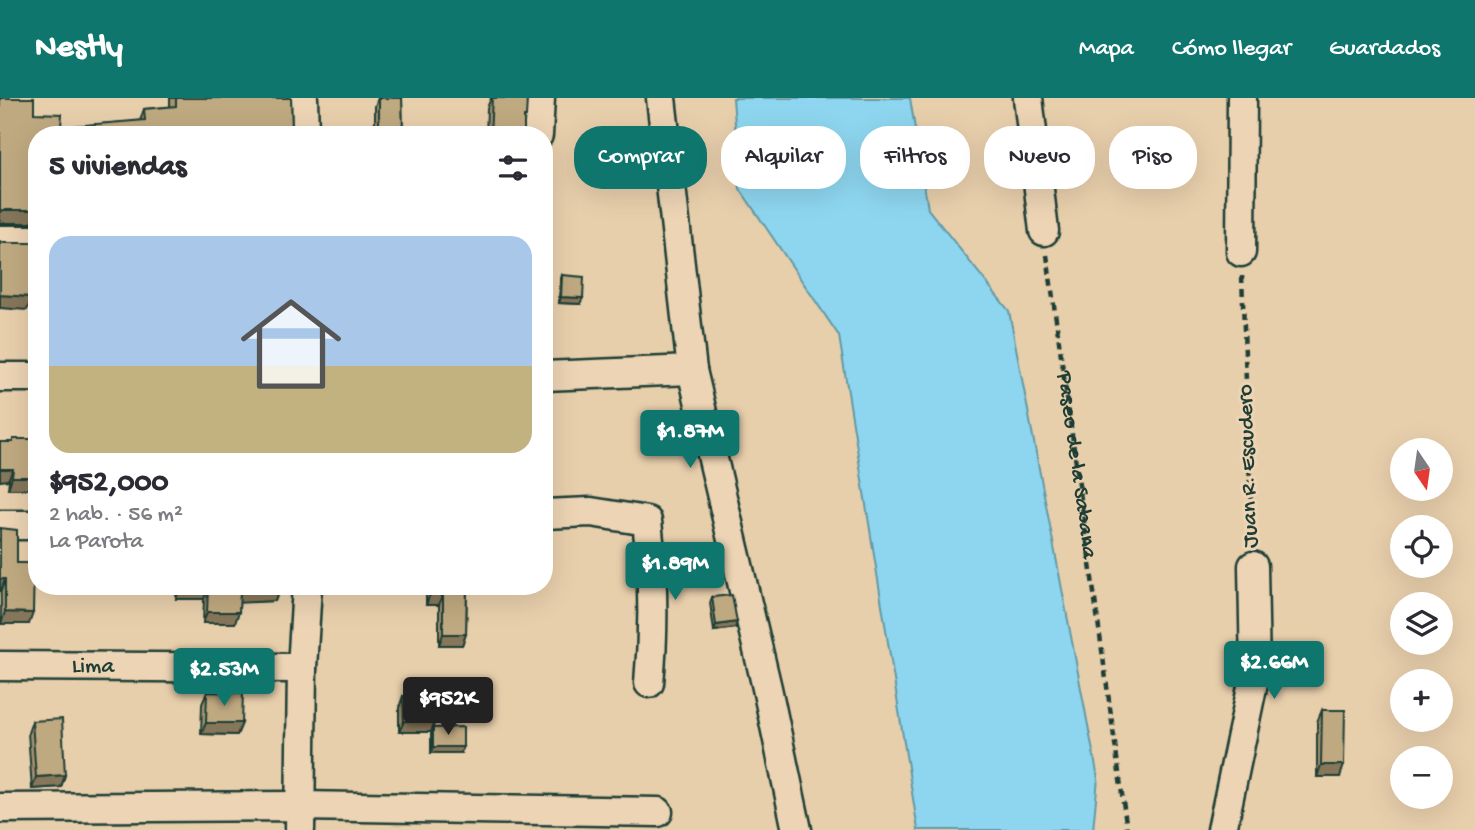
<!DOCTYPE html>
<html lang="es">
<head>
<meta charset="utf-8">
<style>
	:root { --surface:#fff; --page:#f7f7f7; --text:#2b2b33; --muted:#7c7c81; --accent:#0f766e }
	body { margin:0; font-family:"Gochi Hand",sans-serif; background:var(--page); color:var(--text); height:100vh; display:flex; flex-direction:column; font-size:26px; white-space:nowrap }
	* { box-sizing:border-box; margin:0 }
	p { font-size:23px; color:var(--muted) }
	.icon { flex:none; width:38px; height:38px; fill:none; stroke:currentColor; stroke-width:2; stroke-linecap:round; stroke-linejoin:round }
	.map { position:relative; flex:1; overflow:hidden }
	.drawer { position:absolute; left:28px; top:28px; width:525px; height:469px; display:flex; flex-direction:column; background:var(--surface); border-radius:28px; box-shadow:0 7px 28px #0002 }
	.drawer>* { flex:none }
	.top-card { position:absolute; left:574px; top:28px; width:665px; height:63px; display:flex; gap:14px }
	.needle { width:46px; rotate:167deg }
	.buttons { position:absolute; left:1390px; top:340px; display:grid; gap:14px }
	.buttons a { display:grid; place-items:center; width:63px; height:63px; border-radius:50%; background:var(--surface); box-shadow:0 7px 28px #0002; font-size:35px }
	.price { position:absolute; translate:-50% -60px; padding:0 16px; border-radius:7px; background:var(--accent); color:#fff; font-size:23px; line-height:46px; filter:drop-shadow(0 2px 4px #0008) }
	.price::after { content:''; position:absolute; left:50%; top:42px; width:21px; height:16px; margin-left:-10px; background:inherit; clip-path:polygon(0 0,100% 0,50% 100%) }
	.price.on { background:#222; color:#fff }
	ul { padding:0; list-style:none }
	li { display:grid; align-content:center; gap:14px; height:371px; padding:0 21px }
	li span { display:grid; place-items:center; height:217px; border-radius:21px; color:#555 }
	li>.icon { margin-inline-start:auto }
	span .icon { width:126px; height:126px; fill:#fffc; stroke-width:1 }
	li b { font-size:30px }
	h2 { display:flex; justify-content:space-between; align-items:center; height:84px; padding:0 21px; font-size:30px }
	.tag { padding:0 24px; border-radius:28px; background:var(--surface); box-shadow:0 7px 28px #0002; font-size:24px; line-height:63px }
	.tag.on { background:var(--accent); color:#fff }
	header { display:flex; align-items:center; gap:42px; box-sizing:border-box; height:98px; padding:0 35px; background:var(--accent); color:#fff }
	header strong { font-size:33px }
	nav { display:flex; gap:38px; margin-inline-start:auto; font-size:24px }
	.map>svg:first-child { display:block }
	.water { fill:#8ed6ef; stroke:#6299a4; stroke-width:2 }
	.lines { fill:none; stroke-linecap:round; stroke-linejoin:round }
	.minor-casing { stroke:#1f3d34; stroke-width:33 }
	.path { stroke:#1f3d34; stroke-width:4.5; stroke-dasharray:7 5; stroke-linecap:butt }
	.minor { stroke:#ecd4b4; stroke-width:28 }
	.wall { fill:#a4916f; stroke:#1f3d34; stroke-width:2 }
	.shaded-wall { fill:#86765a; stroke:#1f3d34; stroke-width:2 }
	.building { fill:#bfa981; stroke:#1f3d34; stroke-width:2 }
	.labels { text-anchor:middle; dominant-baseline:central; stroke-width:6; stroke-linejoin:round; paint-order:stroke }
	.street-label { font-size:23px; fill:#1f3d34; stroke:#ecd4b4 }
</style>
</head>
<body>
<header>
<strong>Nestly</strong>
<nav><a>Mapa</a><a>Cómo llegar</a><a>Guardados</a></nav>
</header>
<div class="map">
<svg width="1475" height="732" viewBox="0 0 1475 732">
	<rect width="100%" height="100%" fill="#e8cfac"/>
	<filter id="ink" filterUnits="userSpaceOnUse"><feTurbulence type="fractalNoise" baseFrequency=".0143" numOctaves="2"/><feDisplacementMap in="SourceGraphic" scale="14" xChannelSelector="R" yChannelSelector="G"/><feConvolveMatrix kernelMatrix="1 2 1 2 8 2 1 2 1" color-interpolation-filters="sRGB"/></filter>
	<g filter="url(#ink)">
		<!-- water -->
		<polygon class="water" points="733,0 910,0 928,111 1009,213 1098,680 1093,732 918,732 839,238 740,91"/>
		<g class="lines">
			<!-- minor casing -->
			<g class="minor-casing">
				<g id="minor">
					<polyline points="303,0 304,37"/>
					<polyline points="661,0 692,272 767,590 797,732"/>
					<polyline points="1028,0 1044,133"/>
					<polyline points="538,37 540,0"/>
					<polyline points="0,142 37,142"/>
					<polyline points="1241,154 1242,0"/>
					<polyline points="544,278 692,272"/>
					<polyline points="0,279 37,279"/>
					<path d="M544,416L591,414L647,423C653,475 654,533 649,585"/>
					<polyline points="0,427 37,427"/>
					<path id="s2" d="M0,568L302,570"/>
					<polyline points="0,710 301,708 658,714"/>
					<polyline points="300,732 302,570 307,488"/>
					<polyline points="1222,732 1255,575 1253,468"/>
				</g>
			</g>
			<!-- path -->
			<g class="path">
				<path id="s1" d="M1047,157L1127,732"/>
				<polyline points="1242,178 1252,442"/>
			</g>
			<!-- minor -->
			<use href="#minor" class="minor"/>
		</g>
		<!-- wall -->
		<g class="wall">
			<polygon points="0,0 61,29 140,23 144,11 170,9 170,0 291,0 292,34 37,37 37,112 32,125 0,125"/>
			<polygon points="378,0 402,0 403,37 375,37 375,8"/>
			<polygon points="491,0 527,0 524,25 524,37 486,37 487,10"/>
			<polygon points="562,177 580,206 559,205 560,183"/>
			<polygon points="13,341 32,391 8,391"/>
			<polygon points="0,430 17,465 29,526 1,526"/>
			<polygon points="177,488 279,488 279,492 275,503 239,504 235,525 203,525 204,501 176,501"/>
			<polygon points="426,488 489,488 487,493 467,492 466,536 462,547 439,547 439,507 426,507"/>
			<polygon points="712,499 735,530 714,533 710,505"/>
			<polygon points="207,594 242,625 237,637 201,636 202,606"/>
			<polygon points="403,598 435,623 431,634 399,634 399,610"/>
			<polygon points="1322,612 1340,679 1317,679 1317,624"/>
			<polygon points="32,623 65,677 61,689 32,691 28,635"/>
			<polygon points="433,630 461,655 431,655 431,636"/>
		</g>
		<!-- shaded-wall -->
		<g class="shaded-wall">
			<polygon points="292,34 291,37 264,37 265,35"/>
			<polygon points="4,112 37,112 32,125 0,125 0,113"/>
			<polygon points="0,197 32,199 27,212 0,210"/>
			<polygon points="561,199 583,200 580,206 559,205"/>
			<polygon points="0,371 13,371 8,382 0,383"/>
			<polygon points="12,379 36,379 32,391 8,391"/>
			<polygon points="0,481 5,481 1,493 0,493"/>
			<polygon points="53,488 91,488 89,493 52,492"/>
			<polygon points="464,488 489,488 487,493 463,491"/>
			<polygon points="180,490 208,490 204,501 176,501"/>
			<polygon points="279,492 275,503 236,505 240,494"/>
			<polygon points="430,496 443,496 439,507 426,507"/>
			<polygon points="5,514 33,515 29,526 1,526"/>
			<polygon points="207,514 239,514 235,525 203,525"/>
			<polygon points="737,524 735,530 714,533 716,527"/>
			<polygon points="443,536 466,536 462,547 439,547"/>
			<polygon points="404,623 435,623 431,634 399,634"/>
			<polygon points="206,625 242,625 237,637 201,636"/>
			<polygon points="433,649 463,649 461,655 431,655"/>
			<polygon points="1321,667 1344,667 1340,679 1317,679"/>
			<polygon points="65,677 61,689 32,691 36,679"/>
		</g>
		<!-- building -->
		<g class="building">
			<polygon points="0,0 34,0 34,15 62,16 61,29 145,22 144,11 176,8 176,0 291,0 292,34 265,35 265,37 37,37 37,112 4,112 0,113"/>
			<polygon points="379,0 402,0 403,37 379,37"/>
			<polygon points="492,0 527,0 526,19 524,19 524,37 490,37"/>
			<polygon points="0,144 5,145 35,145 32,199 0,197"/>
			<polygon points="562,177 584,179 583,200 561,199"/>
			<polygon points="13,341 37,341 36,379 12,379 13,371 0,371 0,344 13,344"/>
			<polygon points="0,430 17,432 17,465 34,465 33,515 5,514 5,481 0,481"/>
			<polygon points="180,488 279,488 279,492 240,494 239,514 207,514 208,490 180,490"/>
			<polygon points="430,488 467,488 466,536 443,536 443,496 430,496"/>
			<polygon points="732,497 737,524 716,527 712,499"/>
			<polygon points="207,594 243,595 242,625 206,625"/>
			<polygon points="403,598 435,598 435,623 404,623"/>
			<polygon points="1322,612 1345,612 1344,667 1321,667"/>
			<polygon points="62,621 65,677 36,679 32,623"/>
			<polygon points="463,629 463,649 433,649 433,630"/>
		</g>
	</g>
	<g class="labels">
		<!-- street labels -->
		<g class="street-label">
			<text stroke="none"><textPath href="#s1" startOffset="212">Paseo de la Sabana</textPath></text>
			<text transform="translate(1249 368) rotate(-92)">Juan R. Escudero</text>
			<text stroke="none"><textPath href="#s2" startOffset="93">Lima</textPath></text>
		</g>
	</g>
</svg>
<div class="buttons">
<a><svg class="needle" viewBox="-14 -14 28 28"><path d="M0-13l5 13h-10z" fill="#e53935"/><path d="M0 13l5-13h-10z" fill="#7c7c81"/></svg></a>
<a><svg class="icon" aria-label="locate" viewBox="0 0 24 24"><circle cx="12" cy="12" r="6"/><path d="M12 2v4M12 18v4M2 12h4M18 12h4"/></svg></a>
<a><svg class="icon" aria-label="layers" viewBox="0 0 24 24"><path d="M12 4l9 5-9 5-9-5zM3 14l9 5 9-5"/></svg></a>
<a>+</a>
<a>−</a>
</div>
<b class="price" style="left:690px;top:372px">$1.87M</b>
<b class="price" style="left:675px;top:504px">$1.89M</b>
<b class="price" style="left:1274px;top:603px">$2.66M</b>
<b class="price" style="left:224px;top:610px">$2.53M</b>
<b class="price on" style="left:448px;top:639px">$952K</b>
<div class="top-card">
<a class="tag on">Comprar</a>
<a class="tag">Alquilar</a>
<a class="tag">Filtros</a>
<a class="tag">Nuevo</a>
<a class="tag">Piso</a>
</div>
<section class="drawer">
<h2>5 viviendas<svg class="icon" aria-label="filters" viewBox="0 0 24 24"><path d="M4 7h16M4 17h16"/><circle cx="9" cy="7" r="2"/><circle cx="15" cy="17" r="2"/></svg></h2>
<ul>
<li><span style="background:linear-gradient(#a9c7e8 60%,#c2b280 0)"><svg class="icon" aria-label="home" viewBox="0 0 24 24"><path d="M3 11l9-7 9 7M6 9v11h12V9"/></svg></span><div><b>$952,000</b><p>2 hab. · 56 m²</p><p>La Parota</p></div></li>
</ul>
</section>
</div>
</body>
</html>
